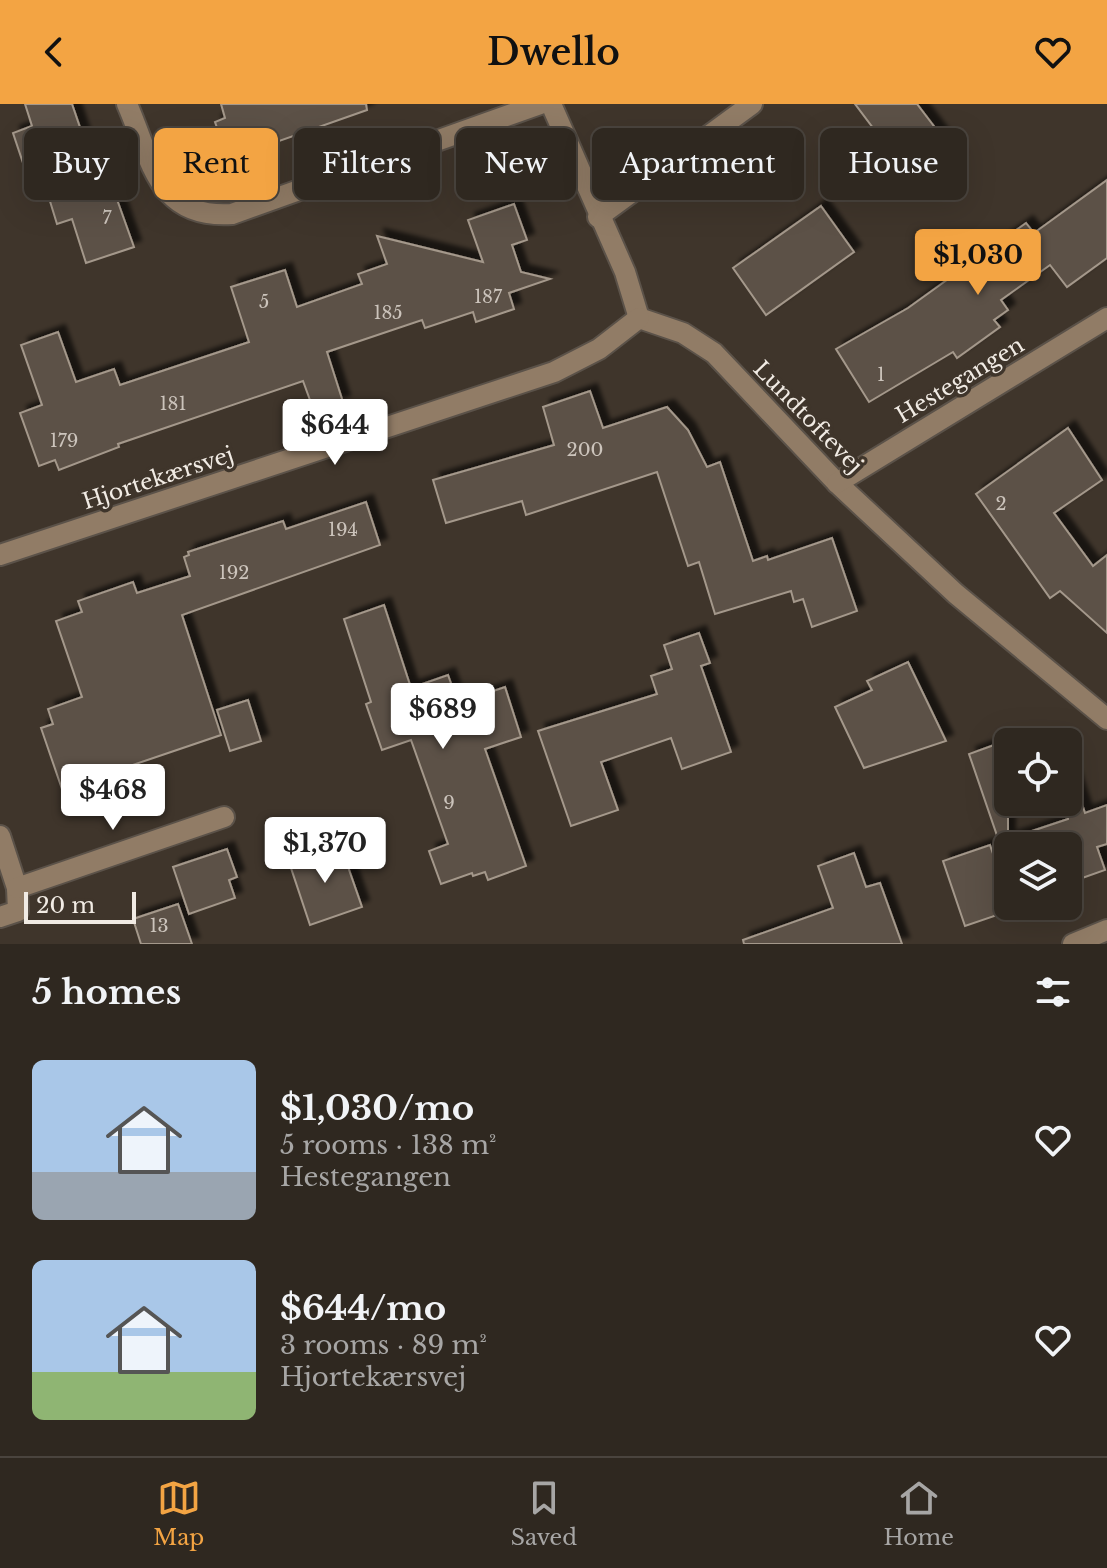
<!DOCTYPE html>
<html lang="en">
<head>
<meta charset="utf-8">
<style>
	:root { --surface:#2f2820; --page:#373029; --text:#f1f3f6; --muted:#a7a6a5; --line:#4a443e; --accent:#f3a443 }
	body { margin:0; font-family:"Libre Baskerville",serif; background:var(--page); color:var(--text); height:100vh; display:flex; flex-direction:column; font-size:30px; white-space:nowrap }
	* { box-sizing:border-box; margin:0 }
	p { font-size:26px; color:var(--muted) }
	.icon { flex:none; width:44px; height:44px; fill:none; stroke:currentColor; stroke-width:2; stroke-linecap:round; stroke-linejoin:round }
	.map { position:relative; height:840px; overflow:hidden }
	.side { display:flex; flex-direction:column; background:var(--surface); flex:1 }
	.side>* { flex:none }
	.banner { position:absolute; left:24px; top:24px; width:1060px; height:72px; display:flex; gap:16px }
	.controls { position:absolute; left:994px; top:624px; display:grid; gap:16px }
	.controls a { display:grid; place-items:center; width:88px; height:88px; border-radius:12px; background:var(--surface); box-shadow:0 8px 32px #0002,0 0 0 2px var(--line); font-size:40px }
	.scale { position:absolute; left:24px; bottom:20px; width:112px; box-sizing:border-box; padding-left:8px; border:4px solid #f1ebe4; border-top:0; font-size:22px; line-height:28px; white-space:nowrap; color:#f1ebe4; -webkit-text-stroke:6px #3f352b; paint-order:stroke }
	.price { position:absolute; translate:-50% -68px; padding:0 18px; border-radius:8px; background:#fff; color:#222; font-size:26px; line-height:52px; filter:drop-shadow(0 2px 4px #0008) }
	.price::after { content:''; position:absolute; left:50%; top:48px; width:24px; height:18px; margin-left:-12px; background:inherit; clip-path:polygon(0 0,100% 0,50% 100%) }
	.price.selected { background:var(--accent); color:#111 }
	ul { padding:0; list-style:none }
	li { display:flex; align-items:center; gap:24px; height:200px; padding:0 32px }
	li span { display:grid; place-items:center; flex:none; width:224px; height:160px; border-radius:12px; color:#555 }
	li>.icon { margin-inline-start:auto }
	span .icon { width:96px; height:96px; fill:#fffc; stroke-width:1 }
	li b { font-size:34px }
	h2 { display:flex; justify-content:space-between; align-items:center; height:96px; padding:0 32px; font-size:34px }
	.pill { padding:0 28px; border-radius:12px; background:var(--surface); box-shadow:0 8px 32px #0002,0 0 0 2px var(--line); font-size:28px; line-height:72px }
	.pill.selected { background:var(--accent); color:#111 }
	header { display:flex; justify-content:space-between; align-items:center; height:104px; padding:0 32px; background:var(--accent); color:#111; font-size:36px; font-weight:600 }
	.tabs { display:flex; justify-content:space-around; align-items:center; height:112px; border-top:2px solid var(--line); background:var(--surface); font-size:22px; color:var(--muted) }
	.tabs a { display:grid; justify-items:center; gap:4px }
	.tabs .selected { color:var(--accent) }
	.map>svg:first-child { display:block }
	.building { fill:#5c5146; stroke:#a4988b; stroke-width:2; filter:url(#shadow) }
	.lines { fill:none; stroke-linecap:round; stroke-linejoin:round }
	.minor-casing { stroke:#5b5249; stroke-width:24 }
	.minor { stroke:#917c66; stroke-width:20 }
	.labels { text-anchor:middle; dominant-baseline:central; stroke-width:7; stroke-linejoin:round; paint-order:stroke }
	.number-label { font-size:18px; fill:#ccc4bc }
	.street-label { font-size:22px; fill:#f1ebe4; stroke:#3f352b }
</style>
</head>
<body>
<header><svg class="icon" aria-label="back" viewBox="0 0 24 24"><path d="M15 5l-7 7 7 7"/></svg>Dwello<svg class="icon" aria-label="heart" viewBox="0 0 24 24"><path d="M12 20l-8-8c-3-5 5-10 8-4 3-6 11-1 8 4z"/></svg></header>
<div class="map">
<svg width="1107" height="840" viewBox="0 0 1107 840">
	<defs>
		<filter id="shadow"><feDropShadow dx="7" dy="-7" stdDeviation="2" flood-color="#0009"/></filter>
	</defs>
	<rect width="100%" height="100%" fill="#3f352b"/>
	<!-- building -->
	<g class="building">
		<polygon points="25,0 72,0 85,38 95,34 134,143 86,159 72,115 57,120 37,55 23,59 13,29 32,22"/>
		<polygon points="221,0 366,0 367,6 228,55 215,18 225,14"/>
		<polygon points="855,0 917,0 959,55 919,85"/>
		<polygon points="1107,76 1107,154 1067,183 1050,161 1001,196 1008,206 994,216 1000,223 957,254 953,248 869,298 836,245 908,204 1026,119 1034,129"/>
		<polygon points="514,100 527,136 512,141 521,168 550,175 509,189 514,205 476,218 473,208 425,224 422,216 327,248 343,298 314,307 303,277 118,340 119,343 59,366 55,356 39,362 20,309 42,301 21,241 58,228 76,278 114,265 120,281 249,238 231,183 285,166 297,203 362,180 358,170 387,160 377,132 483,158 468,116"/>
		<polygon points="821,102 854,148 766,211 733,164"/>
		<polygon points="590,287 603,324 667,303 688,326 707,363 720,358 753,457 767,452 768,456 832,434 857,507 812,523 803,495 794,498 791,487 715,510 699,458 688,462 657,368 526,411 522,397 446,419 433,376 554,341 543,303"/>
		<polygon points="1068,324 1102,376 1054,409 1093,462 1107,451 1107,529 1060,487 1050,494 976,390"/>
		<polygon points="366,398 380,441 182,511 221,631 62,685 41,624 53,620 48,605 82,593 56,517 82,508 78,497 133,478 137,489 190,472 184,453 189,451 188,448 283,417 286,425"/>
		<polygon points="384,501 411,584 448,571 458,599 505,583 521,633 485,645 526,762 488,776 485,768 473,772 472,769 441,780 429,747 448,740 411,636 382,646 366,600 371,598 344,515"/>
		<polygon points="699,529 710,559 701,562 731,648 682,665 671,634 601,658 618,706 571,722 538,627 657,590 651,572 672,565 664,541"/>
		<polygon points="908,558 946,637 864,664 835,603 872,586 867,577"/>
		<polygon points="248,596 261,637 230,647 217,606"/>
		<polygon points="1008,636 1008,735 1068,715 1068,674 1073,673 1085,709 1107,701 1107,740 1097,743 1105,766 1068,779 1068,742 1008,742 1008,748 1003,749 969,650"/>
		<polygon points="340,740 362,803 310,821 289,758"/>
		<polygon points="990,741 1012,806 965,822 943,757"/>
		<polygon points="227,745 237,773 229,776 235,794 189,810 173,763"/>
		<polygon points="854,749 866,783 880,779 902,840 744,840 743,836 833,804 818,762"/>
		<polygon points="178,800 192,840 141,840 133,815"/>
	</g>
	<g class="lines">
		<!-- minor casing -->
		<g class="minor-casing">
			<g id="minor">
				<path d="M127,0C152,57 157,115 232,110L540,0"/>
				<polyline points="551,0 625,168 639,214"/>
				<polyline points="598,113 752,0"/>
				<polyline points="639,214 683,229 714,249 837,379 956,490 1107,615"/>
				<polyline points="837,379 1107,214"/>
				<polyline points="0,451 554,268 599,245 639,214"/>
				<polyline points="0,732 17,784 18,807 0,813"/>
				<polyline points="17,784 224,713"/>
				<polyline points="1073,840 1107,826"/>
			</g>
		</g>
		<!-- minor -->
		<use href="#minor" class="minor"/>
	</g>
	<g class="labels">
		<!-- number labels -->
		<g class="number-label">
			<text x="107" y="114">7</text>
			<text x="488" y="193">187</text>
			<text x="264" y="198">5</text>
			<text x="388" y="209">185</text>
			<text x="881" y="271">1</text>
			<text x="173" y="300">181</text>
			<text x="64" y="337">179</text>
			<text x="585" y="346">200</text>
			<text x="1001" y="400">2</text>
			<text x="343" y="426">194</text>
			<text x="234" y="469">192</text>
			<text x="449" y="699">9</text>
			<text x="159" y="822">13</text>
		</g>
		<!-- street labels -->
		<g class="street-label">
			<text transform="translate(960 276) rotate(-31)">Hestegangen</text>
			<text transform="translate(808 313) rotate(46)">Lundtoftevej</text>
			<text transform="translate(158 374) rotate(-18)">Hjortekærsvej</text>
		</g>
	</g>
</svg>
<div class="controls">
<a><svg class="icon" aria-label="locate" viewBox="0 0 24 24"><circle cx="12" cy="12" r="6"/><path d="M12 2v4M12 18v4M2 12h4M18 12h4"/></svg></a>
<a><svg class="icon" aria-label="layers" viewBox="0 0 24 24"><path d="M12 4l9 5-9 5-9-5zM3 14l9 5 9-5"/></svg></a>
</div>
<div class="scale">20 m</div>
<b class="price selected" style="left:978px;top:193px">$1,030</b>
<b class="price" style="left:335px;top:363px">$644</b>
<b class="price" style="left:443px;top:647px">$689</b>
<b class="price" style="left:113px;top:728px">$468</b>
<b class="price" style="left:325px;top:781px">$1,370</b>
<div class="banner">
<a class="pill">Buy</a>
<a class="pill selected">Rent</a>
<a class="pill">Filters</a>
<a class="pill">New</a>
<a class="pill">Apartment</a>
<a class="pill">House</a>
</div>
</div>
<section class="side">
<h2>5 homes<svg class="icon" aria-label="filters" viewBox="0 0 24 24"><path d="M4 7h16M4 17h16"/><circle cx="9" cy="7" r="2"/><circle cx="15" cy="17" r="2"/></svg></h2>
<ul>
<li><span style="background:linear-gradient(#a9c7e8 70%,#9aa5b1 0)"><svg class="icon" aria-label="home" viewBox="0 0 24 24"><path d="M3 11l9-7 9 7M6 9v11h12V9"/></svg></span><div><b>$1,030/mo</b><p>5 rooms · 138 m²</p><p>Hestegangen</p></div><svg class="icon" aria-label="heart" viewBox="0 0 24 24"><path d="M12 20l-8-8c-3-5 5-10 8-4 3-6 11-1 8 4z"/></svg></li>
<li><span style="background:linear-gradient(#a9c7e8 70%,#8fb573 0)"><svg class="icon" aria-label="home" viewBox="0 0 24 24"><path d="M3 11l9-7 9 7M6 9v11h12V9"/></svg></span><div><b>$644/mo</b><p>3 rooms · 89 m²</p><p>Hjortekærsvej</p></div><svg class="icon" aria-label="heart" viewBox="0 0 24 24"><path d="M12 20l-8-8c-3-5 5-10 8-4 3-6 11-1 8 4z"/></svg></li>
</ul>
</section>
<nav class="tabs">
<a class="selected"><svg class="icon" aria-label="map" viewBox="0 0 24 24"><path d="M3 6l6-2 6 2 6-2v14l-6 2-6-2-6 2zM9 4v14M15 6v14"/></svg>Map</a>
<a><svg class="icon" aria-label="saved" viewBox="0 0 24 24"><path d="M7 4h10v16l-5-4-5 4z"/></svg>Saved</a>
<a><svg class="icon" aria-label="home" viewBox="0 0 24 24"><path d="M3 11l9-7 9 7M6 9v11h12V9"/></svg>Home</a>
</nav>
</body>
</html>
